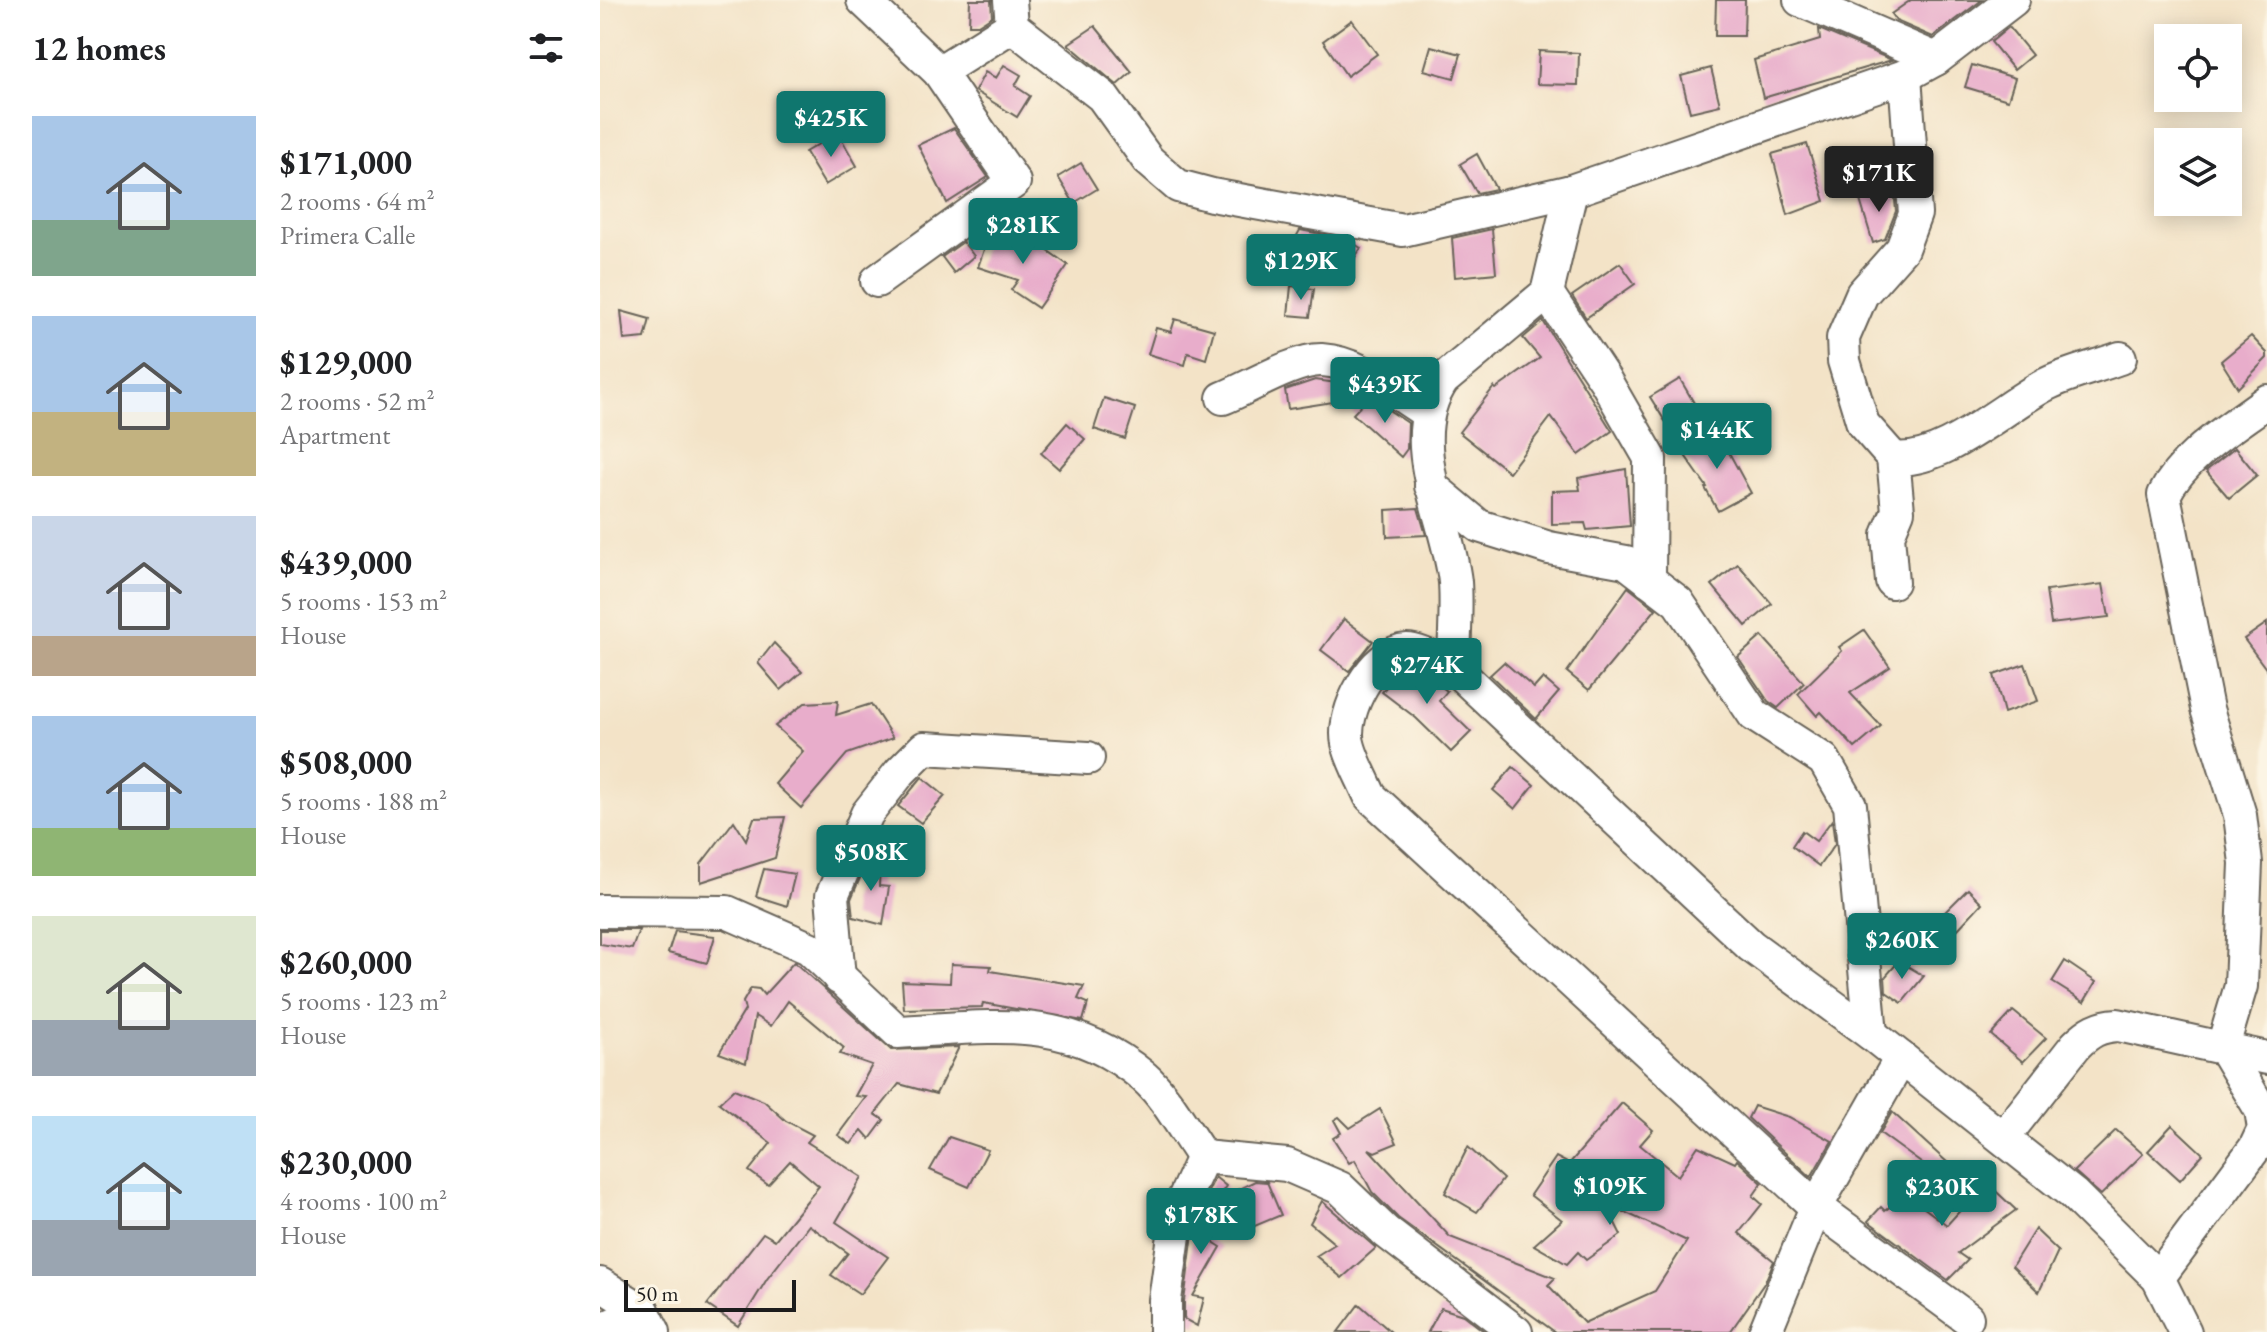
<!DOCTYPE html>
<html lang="en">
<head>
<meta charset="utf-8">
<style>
	:root { --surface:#fff; --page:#f2f2f2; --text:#202124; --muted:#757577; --accent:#0f766e }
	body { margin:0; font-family:"EB Garamond",serif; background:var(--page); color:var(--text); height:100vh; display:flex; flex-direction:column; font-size:30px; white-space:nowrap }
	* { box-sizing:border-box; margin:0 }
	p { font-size:26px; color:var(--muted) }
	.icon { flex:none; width:44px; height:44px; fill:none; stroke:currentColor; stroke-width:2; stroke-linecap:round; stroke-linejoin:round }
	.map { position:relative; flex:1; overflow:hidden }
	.panel { display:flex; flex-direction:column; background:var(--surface); width:600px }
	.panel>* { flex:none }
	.controls { position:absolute; left:1554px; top:24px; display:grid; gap:16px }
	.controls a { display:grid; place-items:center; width:88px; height:88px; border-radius:0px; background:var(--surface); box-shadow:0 4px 20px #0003; font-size:40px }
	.scale { position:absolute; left:24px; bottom:20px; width:172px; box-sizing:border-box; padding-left:8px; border:4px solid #1c1c1c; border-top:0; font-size:22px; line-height:28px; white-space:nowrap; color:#1c1c1c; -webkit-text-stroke:6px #fcf5e5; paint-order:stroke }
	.price { position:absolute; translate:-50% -68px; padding:0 18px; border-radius:8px; background:var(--accent); color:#fff; font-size:26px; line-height:52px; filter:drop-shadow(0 2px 4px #0008) }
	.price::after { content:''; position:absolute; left:50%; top:48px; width:24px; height:18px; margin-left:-12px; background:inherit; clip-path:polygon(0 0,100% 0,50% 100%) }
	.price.selected { background:#222; color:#fff }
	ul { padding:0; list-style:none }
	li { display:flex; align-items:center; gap:24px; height:200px; padding:0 32px }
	li span { display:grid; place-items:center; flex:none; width:224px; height:160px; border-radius:0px; color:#555 }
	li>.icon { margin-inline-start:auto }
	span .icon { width:96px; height:96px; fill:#fffc; stroke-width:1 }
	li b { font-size:34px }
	h2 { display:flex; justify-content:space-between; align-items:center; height:96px; padding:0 32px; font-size:34px }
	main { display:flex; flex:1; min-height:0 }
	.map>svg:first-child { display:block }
	.building { fill:#e8adcb }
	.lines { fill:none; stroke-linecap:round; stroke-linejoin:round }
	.minor-casing { stroke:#676258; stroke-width:36 }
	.minor { stroke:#fff; stroke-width:32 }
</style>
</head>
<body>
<main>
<section class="panel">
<h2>12 homes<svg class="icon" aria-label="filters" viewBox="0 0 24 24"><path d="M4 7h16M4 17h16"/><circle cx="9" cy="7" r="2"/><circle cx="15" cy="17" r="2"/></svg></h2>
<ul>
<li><span style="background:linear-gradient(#a9c7e8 65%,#7fa58c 0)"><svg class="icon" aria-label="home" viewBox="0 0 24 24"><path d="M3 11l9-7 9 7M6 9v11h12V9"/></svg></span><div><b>$171,000</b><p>2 rooms · 64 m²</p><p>Primera Calle</p></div></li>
<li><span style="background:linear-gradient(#a9c7e8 60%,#c2b280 0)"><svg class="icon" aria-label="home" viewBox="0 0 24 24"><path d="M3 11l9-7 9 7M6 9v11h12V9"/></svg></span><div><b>$129,000</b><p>2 rooms · 52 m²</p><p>Apartment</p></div></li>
<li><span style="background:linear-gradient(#c9d6e8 75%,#b9a48a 0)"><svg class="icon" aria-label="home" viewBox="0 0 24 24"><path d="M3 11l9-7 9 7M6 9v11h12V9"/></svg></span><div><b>$439,000</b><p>5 rooms · 153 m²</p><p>House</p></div></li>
<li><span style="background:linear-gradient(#a9c7e8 70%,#8fb573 0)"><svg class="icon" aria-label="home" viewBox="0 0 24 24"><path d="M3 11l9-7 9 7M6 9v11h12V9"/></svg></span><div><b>$508,000</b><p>5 rooms · 188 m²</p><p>House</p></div></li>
<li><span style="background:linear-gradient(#dfe7d0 65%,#9aa5b1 0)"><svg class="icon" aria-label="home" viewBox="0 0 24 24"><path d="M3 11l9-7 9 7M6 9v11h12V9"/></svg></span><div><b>$260,000</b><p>5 rooms · 123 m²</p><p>House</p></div></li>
<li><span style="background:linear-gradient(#bfe0f5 65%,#9aa5b1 0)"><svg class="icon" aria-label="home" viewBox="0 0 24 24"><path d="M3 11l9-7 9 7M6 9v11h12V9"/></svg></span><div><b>$230,000</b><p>4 rooms · 100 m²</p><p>House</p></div></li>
</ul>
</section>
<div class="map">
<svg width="1667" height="1332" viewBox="0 0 1667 1332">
	<rect width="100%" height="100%" fill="#fcf5e5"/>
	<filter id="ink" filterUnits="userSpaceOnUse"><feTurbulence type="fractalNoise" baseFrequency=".0125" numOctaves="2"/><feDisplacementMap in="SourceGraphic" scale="16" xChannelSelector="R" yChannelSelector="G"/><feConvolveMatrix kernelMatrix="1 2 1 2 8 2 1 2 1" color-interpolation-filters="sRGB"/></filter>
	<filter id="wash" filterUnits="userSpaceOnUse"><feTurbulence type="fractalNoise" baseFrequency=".006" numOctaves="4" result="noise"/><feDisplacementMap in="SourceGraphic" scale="32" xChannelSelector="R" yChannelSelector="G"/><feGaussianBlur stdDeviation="1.8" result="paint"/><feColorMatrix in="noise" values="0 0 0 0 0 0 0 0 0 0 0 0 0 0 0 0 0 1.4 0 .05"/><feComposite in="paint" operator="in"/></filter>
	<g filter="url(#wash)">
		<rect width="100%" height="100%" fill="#f3e3c7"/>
		<g id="blocks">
			<!-- building -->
			<g class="building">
				<polygon points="370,0 391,0 392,16 378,25 369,25"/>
				<polygon points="1116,0 1145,0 1144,36 1115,36"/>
				<polygon points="1311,0 1382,0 1333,37 1296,21 1291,14"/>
				<polygon points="752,20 777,54 747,76 723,41"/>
				<polygon points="495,26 532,72 517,85 468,44"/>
				<polygon points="1409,27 1432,55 1414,70 1391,42"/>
				<polygon points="1219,29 1292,60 1163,98 1154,60 1220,40"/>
				<polygon points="831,46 861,54 854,78 824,70"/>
				<polygon points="939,51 979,53 978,85 937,84"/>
				<polygon points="404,65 421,75 415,86 430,96 417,117 375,91 385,72 396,78"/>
				<polygon points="1372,65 1415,78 1408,100 1365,87"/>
				<polygon points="1111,68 1120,105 1090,112 1081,76"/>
				<polygon points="354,128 388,177 347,203 318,145"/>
				<polygon points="238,133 257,166 225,185 205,152"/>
				<polygon points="1207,144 1225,201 1188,215 1172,154"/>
				<polygon points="877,154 896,189 877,193 860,164"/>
				<polygon points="481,163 497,189 474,203 458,177"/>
				<polygon points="1294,190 1296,211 1285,239 1273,243 1260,200"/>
				<polygon points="892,229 896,273 855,277 852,238"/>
				<polygon points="700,230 746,239 761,248 744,274 694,241"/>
				<polygon points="390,232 441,246 468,265 438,308 411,290 418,280 378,267"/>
				<polygon points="363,242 374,256 354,273 342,257"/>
				<polygon points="1020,263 1035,284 986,318 972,296"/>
				<polygon points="691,286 714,289 710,317 688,315"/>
				<polygon points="21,311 50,319 45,338 24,340"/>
				<polygon points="575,319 614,330 606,359 588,353 585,365 548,354 556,328 571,332"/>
				<polygon points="943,321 1012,431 979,455 951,417 909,472 859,432 894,387 896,389 940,358 923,338"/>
				<polygon points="1651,336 1667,353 1667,358 1638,388 1621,361"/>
				<polygon points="1080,379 1094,403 1065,421 1050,397"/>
				<polygon points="715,380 744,384 746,400 688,409 685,390"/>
				<polygon points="769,397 808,423 807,449 801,457 753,414"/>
				<polygon points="504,398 535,408 525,439 494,429"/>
				<polygon points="467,423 485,439 459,469 441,453"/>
				<polygon points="1108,429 1126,447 1151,493 1118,511 1105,488 1107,487 1084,454"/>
				<polygon points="1635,448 1657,475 1629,498 1606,471"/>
				<polygon points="1026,469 1030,526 987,530 985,523 952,524 952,491 980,490 978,478"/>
				<polygon points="818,508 826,535 787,537 786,510"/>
				<polygon points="1138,564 1172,604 1146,626 1112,585"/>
				<polygon points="1503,584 1509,617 1451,624 1446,591"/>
				<polygon points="1028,587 1056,609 989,690 967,672"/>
				<polygon points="744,619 773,641 749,671 721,650"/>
				<polygon points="1667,623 1667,670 1644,639"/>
				<polygon points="1264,630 1290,667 1250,693 1281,726 1255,748 1221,712 1217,716 1198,694 1242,651 1239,647"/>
				<polygon points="1162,636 1204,683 1178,708 1168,701 1138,657"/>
				<polygon points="174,643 202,672 181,690 158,663"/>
				<polygon points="904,662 934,688 943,678 959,692 936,719 890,675"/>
				<polygon points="1425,664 1438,701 1404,713 1394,675"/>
				<polygon points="809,669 829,677 847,691 839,701 871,732 851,752 816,718 782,692 795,676"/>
				<polygon points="238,701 236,715 271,704 293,738 247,754 201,808 175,784 203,751 175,726 205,703"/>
				<polygon points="913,767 934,785 915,809 893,790"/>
				<polygon points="322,777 345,796 321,823 298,806"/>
				<polygon points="185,817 175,858 101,882 101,864 134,821 146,840 154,818"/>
				<polygon points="1232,820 1235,844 1219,866 1192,846 1202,831 1216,841"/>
				<polygon points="272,850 281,850 279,886 289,887 283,925 253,917 251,899"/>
				<polygon points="164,869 195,874 187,906 156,896"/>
				<polygon points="1368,889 1382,903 1358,929 1343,914"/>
				<polygon points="0,930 39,930 32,949 0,944"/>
				<polygon points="75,931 115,936 107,963 68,953"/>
				<polygon points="1299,961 1324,976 1302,1003 1286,992 1285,977"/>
				<polygon points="1465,961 1496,982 1484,1002 1452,982"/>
				<polygon points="194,962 291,1050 359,1047 336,1094 299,1084 275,1114 284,1120 270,1139 262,1130 251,1144 238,1135 266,1097 255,1096 272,1065 240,1054 244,1048 188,1001 171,1026 155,1016 146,1063 119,1053 145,1010 143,1002 151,988 159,989 164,995"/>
				<polygon points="351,964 391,966 390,971 484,986 478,999 488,1003 483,1021 383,1003 382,1007 304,1009 302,981 350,983"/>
				<polygon points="1413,1011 1446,1038 1423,1062 1391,1035"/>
				<polygon points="134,1089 164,1101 186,1121 213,1135 207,1142 262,1177 236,1222 288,1257 260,1294 231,1275 248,1253 209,1225 167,1279 138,1326 107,1305 163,1233 175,1240 219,1186 190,1161 168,1185 149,1171 171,1143 119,1103"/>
				<polygon points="1022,1103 1053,1130 1040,1145 1078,1176 1098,1146 1135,1163 1137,1160 1162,1183 1153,1196 1162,1204 1139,1233 1174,1261 1165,1282 1130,1332 955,1332 798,1218 772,1192 755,1160 749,1163 733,1138 741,1133 734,1120 739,1117 750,1128 780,1109 797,1143 775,1152 769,1149 850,1237 955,1278 948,1285 984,1323 1055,1291 1087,1241 1005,1203 1021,1235 986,1260 978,1252 967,1264 934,1245 962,1220 930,1195 956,1157 969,1164"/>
				<polygon points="1154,1106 1189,1117 1232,1141 1211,1177 1148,1118"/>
				<polygon points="1292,1112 1370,1183 1362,1193 1280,1133"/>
				<polygon points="1572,1125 1603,1154 1580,1180 1548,1151"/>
				<polygon points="1516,1130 1543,1154 1501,1195 1474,1171"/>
				<polygon points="349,1137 388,1150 369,1187 330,1170"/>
				<polygon points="868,1147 903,1179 877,1212 845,1193"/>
				<polygon points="615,1177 626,1186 596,1231 621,1247 593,1296 604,1298 597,1326 584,1319 584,1301 595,1219"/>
				<polygon points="655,1181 667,1182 681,1215 650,1228 637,1190"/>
				<polygon points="1386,1182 1416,1210 1358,1253 1368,1260 1348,1280 1268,1221 1281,1207 1285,1211 1304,1193 1347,1225"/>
				<polygon points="722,1201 776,1248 742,1278 716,1256 735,1244 710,1223"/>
				<polygon points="1435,1229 1458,1251 1439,1292 1412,1266"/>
				<polygon points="759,1304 791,1332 738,1332"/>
				<polygon points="841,1308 863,1315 885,1332 828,1332"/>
			</g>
		</g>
	</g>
	<g filter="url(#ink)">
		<use href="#blocks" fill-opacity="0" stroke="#676258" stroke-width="2"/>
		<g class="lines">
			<!-- minor casing -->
			<g class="minor-casing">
				<g id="minor">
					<polyline points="263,0 339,72 414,182 277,281"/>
					<polyline points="410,0 412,26 502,96 548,160 578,186 612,195 803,230 971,191 1305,76 1336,59 1413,0"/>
					<polyline points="1200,0 1336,59"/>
					<polyline points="339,72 412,26"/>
					<path d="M971,191L947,293L843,380C801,441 848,517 855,582C857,610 854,640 854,668L1151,946L1271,1034L1473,1194L1558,1278L1585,1332"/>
					<polyline points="947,293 1005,380 1050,458 1049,580"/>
					<path d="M623,398C648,388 696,359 722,360C760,362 797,394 828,413"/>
					<path d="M1293,458C1341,465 1403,407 1445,385C1468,373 1496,367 1520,358"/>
					<polyline points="831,486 879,526 949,548 1026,562 1078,602 1154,715 1224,760 1250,805 1271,1034"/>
					<polyline points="1292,582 1288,535 1298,511 1293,458 1263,424 1244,361 1243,338 1262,294 1302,249 1315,214 1305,76"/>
					<path d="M854,668C841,663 820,650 807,650C773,651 741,713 748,743C752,761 763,779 770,796L1216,1207L1367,1318"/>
					<path d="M0,911L127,912L209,948L298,1032C391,1027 467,1012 544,1077C567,1097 585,1132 603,1157L687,1165L740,1188L786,1232L916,1332"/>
					<polyline points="239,978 232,896 267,814 300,772 324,748 488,758"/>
					<path d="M1403,1138L1476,1045C1489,1032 1499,1026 1518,1025L1667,1058"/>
					<path d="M1558,1278L1655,1148L1664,1129L1661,1110L1623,1046L1641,986L1646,863L1640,815L1607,709L1564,495C1585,454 1631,428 1667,401"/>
					<polyline points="0,1284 43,1311 54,1332"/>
					<polyline points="0,1330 43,1311"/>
					<polyline points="565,1332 565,1300 577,1214 603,1157"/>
					<polyline points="1165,1332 1216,1207 1301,1058"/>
				</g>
			</g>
			<!-- minor -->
			<use href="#minor" class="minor"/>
		</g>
	</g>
</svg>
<div class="controls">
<a><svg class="icon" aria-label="locate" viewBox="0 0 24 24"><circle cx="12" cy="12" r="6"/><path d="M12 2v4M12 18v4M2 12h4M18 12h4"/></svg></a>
<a><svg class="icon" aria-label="layers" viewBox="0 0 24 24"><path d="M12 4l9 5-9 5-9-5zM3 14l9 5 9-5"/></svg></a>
</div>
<div class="scale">50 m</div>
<b class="price" style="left:231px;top:159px">$425K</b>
<b class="price selected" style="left:1279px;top:214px">$171K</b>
<b class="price" style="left:423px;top:266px">$281K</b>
<b class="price" style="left:701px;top:302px">$129K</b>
<b class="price" style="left:785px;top:425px">$439K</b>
<b class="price" style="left:1117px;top:471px">$144K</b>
<b class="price" style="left:827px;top:706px">$274K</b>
<b class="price" style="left:271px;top:893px">$508K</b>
<b class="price" style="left:1302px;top:981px">$260K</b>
<b class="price" style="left:1010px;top:1227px">$109K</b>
<b class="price" style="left:1342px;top:1228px">$230K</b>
<b class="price" style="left:601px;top:1256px">$178K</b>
</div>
</main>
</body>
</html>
